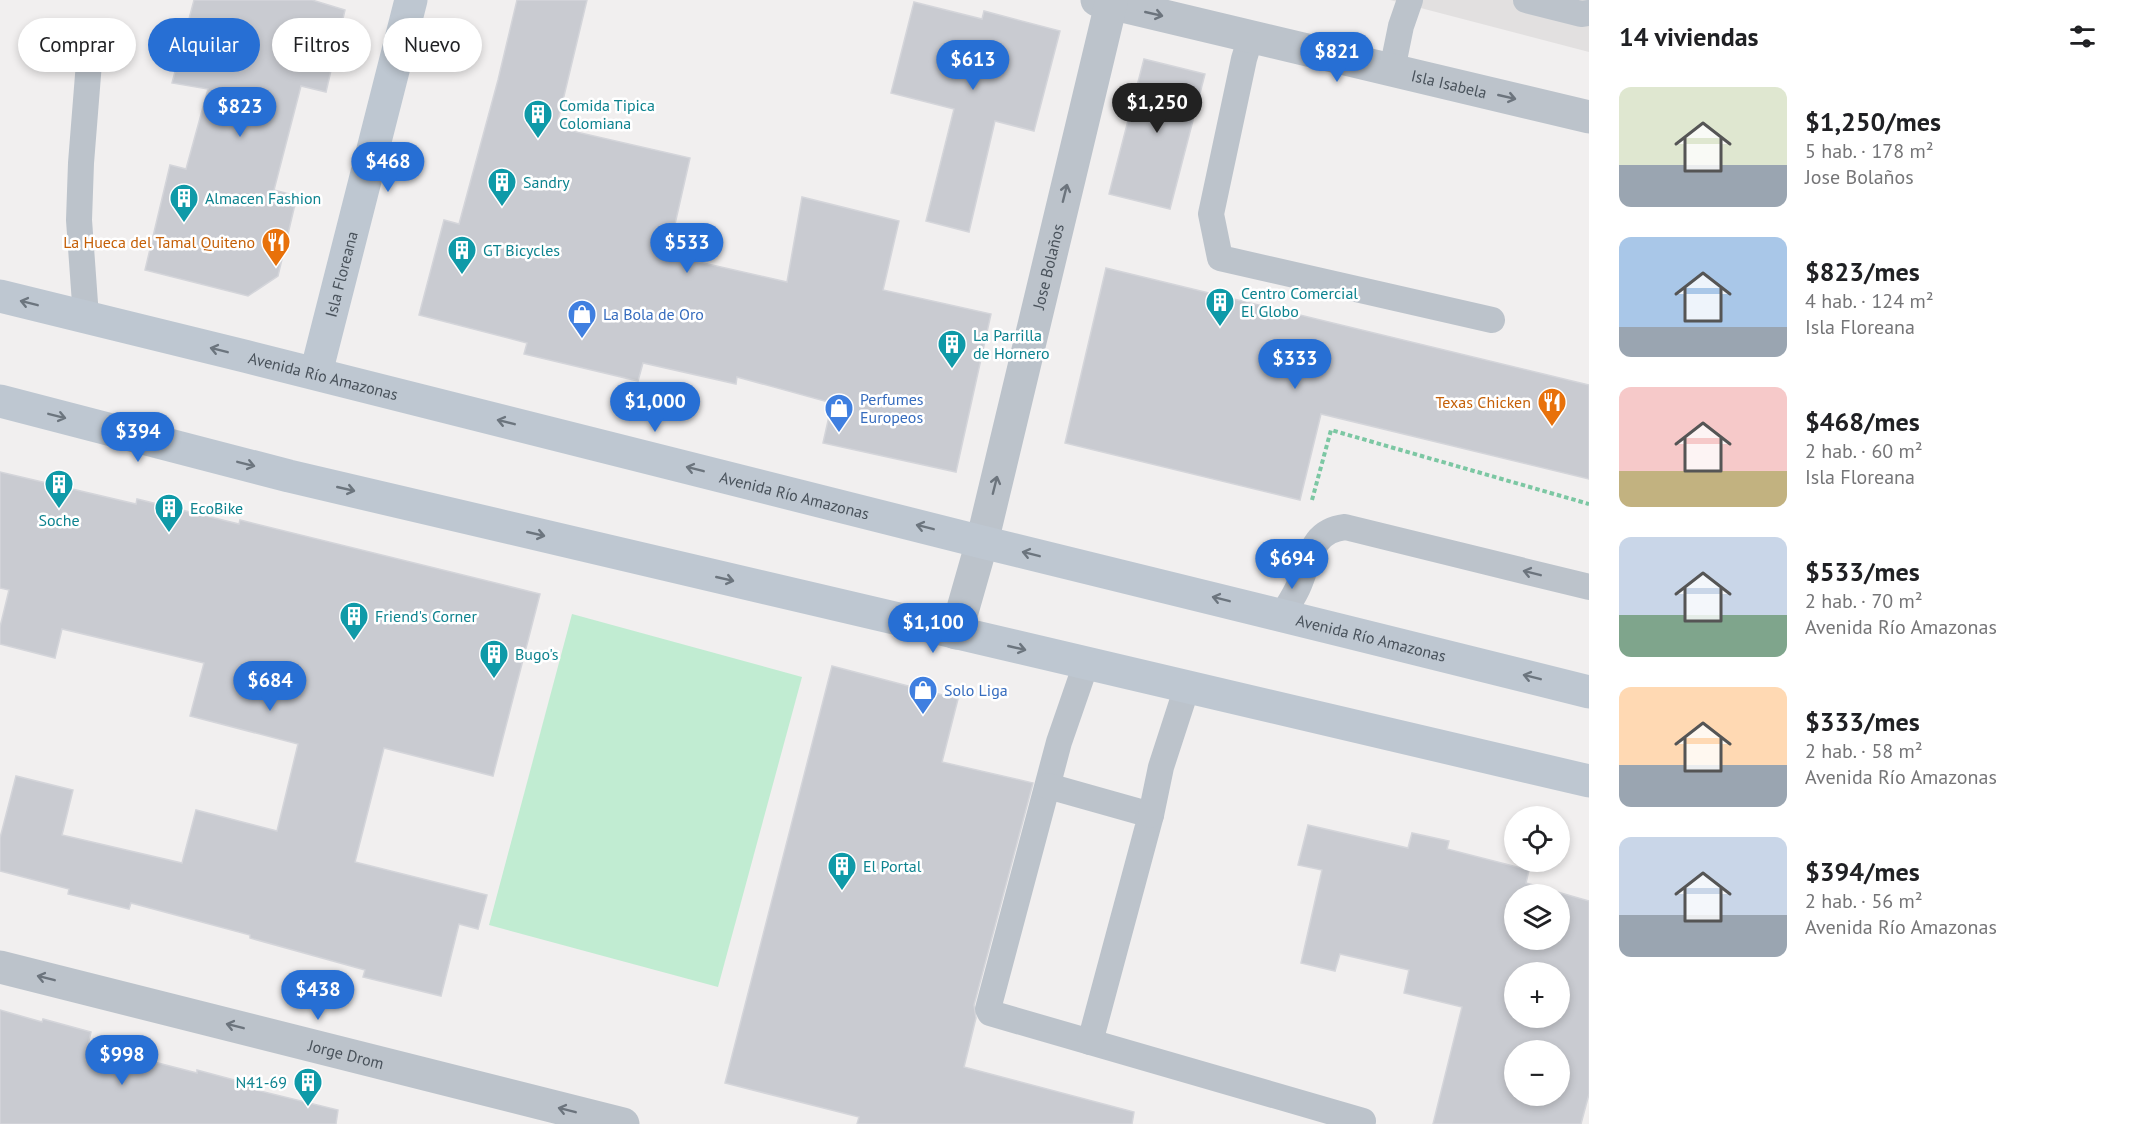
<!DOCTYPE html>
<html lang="es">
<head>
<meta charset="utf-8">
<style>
	:root { --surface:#fff; --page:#f2f2f2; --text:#202124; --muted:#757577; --accent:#276fd4 }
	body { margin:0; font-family:"PT Sans",sans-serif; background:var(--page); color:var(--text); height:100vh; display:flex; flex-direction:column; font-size:22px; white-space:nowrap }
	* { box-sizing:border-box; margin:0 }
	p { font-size:20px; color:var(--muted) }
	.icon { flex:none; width:33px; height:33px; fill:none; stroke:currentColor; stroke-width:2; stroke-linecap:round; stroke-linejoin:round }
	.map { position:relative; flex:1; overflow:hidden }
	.details { display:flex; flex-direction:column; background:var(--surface); width:540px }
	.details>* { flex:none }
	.top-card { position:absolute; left:18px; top:18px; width:570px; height:54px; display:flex; gap:12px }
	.buttons { position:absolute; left:1504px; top:806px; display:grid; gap:12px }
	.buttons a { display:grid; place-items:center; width:66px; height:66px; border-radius:50%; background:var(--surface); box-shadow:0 3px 9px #0003; font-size:30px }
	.price { position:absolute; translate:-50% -51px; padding:0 14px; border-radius:21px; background:var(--accent); color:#fff; font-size:20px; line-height:39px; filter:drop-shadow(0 2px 3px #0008) }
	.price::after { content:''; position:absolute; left:50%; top:36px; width:18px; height:14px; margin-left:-9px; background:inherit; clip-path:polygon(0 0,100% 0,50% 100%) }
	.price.selected { background:#222; color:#fff }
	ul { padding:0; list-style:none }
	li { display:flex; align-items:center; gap:18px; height:150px; padding:0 30px }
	li span { display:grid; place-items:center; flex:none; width:168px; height:120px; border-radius:12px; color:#555 }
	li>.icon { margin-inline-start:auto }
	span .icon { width:72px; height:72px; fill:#fffc; stroke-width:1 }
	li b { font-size:26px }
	h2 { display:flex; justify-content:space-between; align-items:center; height:72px; padding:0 30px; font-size:26px }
	.tag { padding:0 21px; border-radius:27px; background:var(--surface); box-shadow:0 3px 9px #0003; font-size:21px; line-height:54px }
	.tag.selected { background:var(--accent); color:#fff }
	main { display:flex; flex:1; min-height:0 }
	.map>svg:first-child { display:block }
	.education { fill:#e2e0e0 }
	.green { fill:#c1ecd2 }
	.building { fill:#c9cbd1; stroke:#d4d5da; stroke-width:1.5; fill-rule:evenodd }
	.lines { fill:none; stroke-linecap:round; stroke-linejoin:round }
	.path { stroke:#7cc7a3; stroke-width:4; stroke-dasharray:4.5 3; stroke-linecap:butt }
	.lane { stroke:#bcc3cb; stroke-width:26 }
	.street { stroke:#bcc3cb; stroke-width:33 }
	.secondary { stroke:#bec7d1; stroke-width:33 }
	.oneway { stroke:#6c747d }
	.oneway2 { stroke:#6c757e }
	.labels { text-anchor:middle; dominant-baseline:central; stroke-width:5; stroke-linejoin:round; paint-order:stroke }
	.street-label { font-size:16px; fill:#49525b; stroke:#fff }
	.culture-label { font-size:16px; fill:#0d838f; stroke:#fff; text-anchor:start }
	.food-label { font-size:16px; fill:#c56008; stroke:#fff; text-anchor:end }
	.shop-label { font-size:16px; fill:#366cbe; stroke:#fff; text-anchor:start }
</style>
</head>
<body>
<main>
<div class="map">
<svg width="1589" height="1124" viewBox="0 0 1589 1124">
	<rect width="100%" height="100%" fill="#f1efef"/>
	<!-- education -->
	<polygon class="education" points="1390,0 1589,0 1589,52"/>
	<!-- green -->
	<polygon class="green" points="572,614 802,677 718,987 489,925"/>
	<!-- building -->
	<g class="building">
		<polygon points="194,0 312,0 345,10 326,92 301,86 274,190 297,196 278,276 248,296 145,270 170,165 186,169 208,89 172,83"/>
		<polygon points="517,0 587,0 558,121 573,125 572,131 690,158 668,255 787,282 802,197 899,221 883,290 991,314 956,472 823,443 832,403 737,377 736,384 643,363 638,381 524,354 527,343 419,315 444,220 459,224 498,80"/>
		<polygon points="914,2 982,19 984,11 1060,31 1034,131 995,121 969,232 926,221 954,109 891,93"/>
		<polygon points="1144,59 1205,74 1170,209 1109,194"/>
		<polygon points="1106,268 1589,385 1589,479 1321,414 1300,500 1065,443"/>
		<polygon points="0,472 136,504 137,499 239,524 240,520 540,594 493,776 384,748 355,862 487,895 478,929 459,924 441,996 363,977 365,970 250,938 250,935 131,903 129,909 68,894 69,889 0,871 0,838 16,776 73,790 62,835 182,863 196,810 277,831 298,744 190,716 204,663 62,629 55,658 0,644 0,627 9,590 0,588"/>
		<polygon points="832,666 958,699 942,762 1033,783 974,1005 976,1018 964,1067 1134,1112 1132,1124 857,1124 859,1117 725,1083"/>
		<path d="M1308,825L1408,848L1412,833L1449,841L1447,849L1529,870L1526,883L1589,901V1094L1581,1124H1433L1462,1007L1404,993L1409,970L1340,954L1335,971L1301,963L1322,870L1298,865ZM1515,894H1560V939H1515ZM1515,972H1560V1017H1515ZM1515,1050H1560V1095H1515Z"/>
		<polygon points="0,1010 42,1022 43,1019 91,1032 88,1045 197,1073 197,1070 257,1086 256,1090 338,1110 336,1124 0,1124"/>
	</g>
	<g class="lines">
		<!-- path -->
		<polyline class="path" points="1312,500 1331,430 1589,504"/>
		<!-- lane -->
		<g class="lane">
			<polyline points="1526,0 1581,14 1589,13"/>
			<polyline points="1251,36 1244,59 1211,214 1220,258 1492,320"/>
			<polyline points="1392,70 1401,26 1410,0"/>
			<polyline points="86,317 79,220 81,163 90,50"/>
			<path d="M1283,614C1288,605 1295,595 1299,585C1310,559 1311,531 1345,527L1589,587"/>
			<polyline points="1086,664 1059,742 988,1009 990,1013 1363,1121"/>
			<polyline points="1048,786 1151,815 1090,1042"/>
			<polyline points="1151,815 1161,767 1187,687"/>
		</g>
		<!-- street -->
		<g class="street">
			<path id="s1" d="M1097,0L1589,117"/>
			<path id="s2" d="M956,633L982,542L1111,4"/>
			<path id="s3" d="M0,967L623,1124"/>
		</g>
		<!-- secondary -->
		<g class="secondary">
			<path id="s4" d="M0,296C328,375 654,461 982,542C1184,592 1387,641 1589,692"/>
			<path id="s5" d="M316,373L411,0"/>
			<polyline points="0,401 289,476 1589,781"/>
		</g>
	</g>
	<!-- one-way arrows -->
	<defs><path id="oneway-shaft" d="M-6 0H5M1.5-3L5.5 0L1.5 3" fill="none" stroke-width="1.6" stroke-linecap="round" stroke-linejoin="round" transform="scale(1.5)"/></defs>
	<g class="oneway">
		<use href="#oneway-shaft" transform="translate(1154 14) rotate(13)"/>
		<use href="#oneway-shaft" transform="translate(1507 97) rotate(13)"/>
		<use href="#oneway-shaft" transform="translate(1065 193) rotate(-76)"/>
		<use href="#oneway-shaft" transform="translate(995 485) rotate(-76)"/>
		<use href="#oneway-shaft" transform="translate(1532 573) rotate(-166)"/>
		<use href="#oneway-shaft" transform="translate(46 978) rotate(-166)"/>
		<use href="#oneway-shaft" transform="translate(235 1026) rotate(-166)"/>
		<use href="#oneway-shaft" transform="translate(567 1110) rotate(-166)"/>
	</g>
	<g class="oneway2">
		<use href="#oneway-shaft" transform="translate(29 303) rotate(-166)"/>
		<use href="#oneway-shaft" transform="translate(219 350) rotate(-166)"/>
		<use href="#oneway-shaft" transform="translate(57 416) rotate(14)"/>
		<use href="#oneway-shaft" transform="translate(506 422) rotate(-166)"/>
		<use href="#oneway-shaft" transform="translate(246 464) rotate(14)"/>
		<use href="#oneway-shaft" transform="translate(695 469) rotate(-166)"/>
		<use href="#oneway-shaft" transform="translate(346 489) rotate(13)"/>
		<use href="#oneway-shaft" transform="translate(925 527) rotate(-166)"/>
		<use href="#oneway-shaft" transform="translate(536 534) rotate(13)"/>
		<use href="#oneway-shaft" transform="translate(1031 554) rotate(-166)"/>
		<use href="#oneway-shaft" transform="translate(725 579) rotate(13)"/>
		<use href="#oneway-shaft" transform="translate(1221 599) rotate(-166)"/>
		<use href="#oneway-shaft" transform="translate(1017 648) rotate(13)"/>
		<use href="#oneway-shaft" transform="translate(1532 677) rotate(-166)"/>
	</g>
	<!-- icons -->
	<defs>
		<g id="building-pin" transform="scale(1.5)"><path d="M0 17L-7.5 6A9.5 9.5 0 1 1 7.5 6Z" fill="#0f9aa8" stroke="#fff"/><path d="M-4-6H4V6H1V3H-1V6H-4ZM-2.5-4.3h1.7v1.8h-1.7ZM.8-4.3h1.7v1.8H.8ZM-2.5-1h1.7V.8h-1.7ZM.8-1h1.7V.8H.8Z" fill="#fff"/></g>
		<g id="restaurant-pin" transform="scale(1.5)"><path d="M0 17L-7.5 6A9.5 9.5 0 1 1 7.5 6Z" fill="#e8710a" stroke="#fff"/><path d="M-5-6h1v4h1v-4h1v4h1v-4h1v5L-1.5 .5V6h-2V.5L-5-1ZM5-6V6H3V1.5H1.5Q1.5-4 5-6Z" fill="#fff"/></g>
		<g id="shop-pin" transform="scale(1.5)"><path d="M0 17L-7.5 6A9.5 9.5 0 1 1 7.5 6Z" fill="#3f7fe0" stroke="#fff"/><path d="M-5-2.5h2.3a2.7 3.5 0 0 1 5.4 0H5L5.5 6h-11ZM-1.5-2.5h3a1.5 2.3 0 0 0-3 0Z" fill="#fff"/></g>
	</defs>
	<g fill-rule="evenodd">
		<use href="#building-pin" x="538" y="114"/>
		<use href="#building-pin" x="502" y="182"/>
		<use href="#building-pin" x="184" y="198"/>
		<use href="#restaurant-pin" x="276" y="242"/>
		<use href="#building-pin" x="462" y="250"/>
		<use href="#building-pin" x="1220" y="302"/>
		<use href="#shop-pin" x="582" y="314"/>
		<use href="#building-pin" x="952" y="344"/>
		<use href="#restaurant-pin" x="1552" y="402"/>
		<use href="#shop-pin" x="839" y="408"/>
		<use href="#building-pin" x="59" y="484"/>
		<use href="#building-pin" x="169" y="508"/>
		<use href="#building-pin" x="354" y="616"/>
		<use href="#building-pin" x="494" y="654"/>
		<use href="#shop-pin" x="923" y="690"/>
		<use href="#building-pin" x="842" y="866"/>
		<use href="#building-pin" x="308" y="1082"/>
	</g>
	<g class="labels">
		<!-- street labels -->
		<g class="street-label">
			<text stroke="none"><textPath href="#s1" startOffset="362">Isla Isabela</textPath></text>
			<text stroke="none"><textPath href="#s2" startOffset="378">Jose Bolaños</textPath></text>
			<text stroke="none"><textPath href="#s5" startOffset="102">Isla Floreana</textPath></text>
			<text stroke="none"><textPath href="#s4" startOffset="333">Avenida Río Amazonas</textPath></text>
			<text stroke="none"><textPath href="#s4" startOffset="819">Avenida Río Amazonas</textPath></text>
			<text stroke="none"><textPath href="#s4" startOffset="1413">Avenida Río Amazonas</textPath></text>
			<text stroke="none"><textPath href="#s3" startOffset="357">Jorge Drom</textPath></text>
		</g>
		<!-- culture labels -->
		<g class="culture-label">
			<text x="559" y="105">Comida Tipica<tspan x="559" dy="18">Colomiana</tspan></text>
			<text x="523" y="182">Sandry</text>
			<text x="205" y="198">Almacen Fashion</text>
			<text x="483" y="250">GT Bicycles</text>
			<text x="1241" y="293">Centro Comercial<tspan x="1241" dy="18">El Globo</tspan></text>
			<text x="973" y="335">La Parrilla<tspan x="973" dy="18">de Hornero</tspan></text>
			<text x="190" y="508">EcoBike</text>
			<text x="59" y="520" text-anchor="middle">Soche</text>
			<text x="375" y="616">Friend's Corner</text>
			<text x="515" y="654">Bugo's</text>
			<text x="863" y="866">El Portal</text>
			<text x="287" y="1082" text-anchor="end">N41-69</text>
		</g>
		<!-- food labels -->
		<g class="food-label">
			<text x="255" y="242">La Hueca del Tamal Quiteno</text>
			<text x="1531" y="402">Texas Chicken</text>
		</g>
		<!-- shop labels -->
		<g class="shop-label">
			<text x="603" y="314">La Bola de Oro</text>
			<text x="860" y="399">Perfumes<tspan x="860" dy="18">Europeos</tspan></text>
			<text x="944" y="690">Solo Liga</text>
		</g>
	</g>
</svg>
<div class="buttons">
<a><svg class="icon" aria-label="locate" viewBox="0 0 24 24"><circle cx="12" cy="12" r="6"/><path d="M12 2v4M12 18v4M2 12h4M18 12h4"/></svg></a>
<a><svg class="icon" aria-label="layers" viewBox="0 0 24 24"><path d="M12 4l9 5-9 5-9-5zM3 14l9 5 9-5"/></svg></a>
<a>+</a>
<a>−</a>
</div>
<b class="price" style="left:1337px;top:83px">$821</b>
<b class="price" style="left:973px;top:91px">$613</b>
<b class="price selected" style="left:1157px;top:134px">$1,250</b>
<b class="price" style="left:240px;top:138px">$823</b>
<b class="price" style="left:388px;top:193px">$468</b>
<b class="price" style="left:687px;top:274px">$533</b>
<b class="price" style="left:1295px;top:390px">$333</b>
<b class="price" style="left:655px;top:433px">$1,000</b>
<b class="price" style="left:138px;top:463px">$394</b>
<b class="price" style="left:1292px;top:590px">$694</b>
<b class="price" style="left:933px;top:654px">$1,100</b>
<b class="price" style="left:270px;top:712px">$684</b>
<b class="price" style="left:318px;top:1021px">$438</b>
<b class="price" style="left:122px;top:1086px">$998</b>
<div class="top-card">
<a class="tag">Comprar</a>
<a class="tag selected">Alquilar</a>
<a class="tag">Filtros</a>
<a class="tag">Nuevo</a>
</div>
</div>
<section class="details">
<h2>14 viviendas<svg class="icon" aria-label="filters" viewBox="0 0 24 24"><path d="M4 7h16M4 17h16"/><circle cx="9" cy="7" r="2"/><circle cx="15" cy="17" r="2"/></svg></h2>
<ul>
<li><span style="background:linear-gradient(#dfe7d0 65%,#9aa5b1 0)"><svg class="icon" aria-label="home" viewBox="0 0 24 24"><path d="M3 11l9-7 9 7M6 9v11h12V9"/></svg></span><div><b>$1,250/mes</b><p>5 hab. · 178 m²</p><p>Jose Bolaños</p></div></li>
<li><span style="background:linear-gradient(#a9c7e8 75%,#9aa5b1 0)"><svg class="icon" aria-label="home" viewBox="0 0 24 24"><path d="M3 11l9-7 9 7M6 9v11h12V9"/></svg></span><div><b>$823/mes</b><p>4 hab. · 124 m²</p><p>Isla Floreana</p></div></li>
<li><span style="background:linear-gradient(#f6c9c9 70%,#c2b280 0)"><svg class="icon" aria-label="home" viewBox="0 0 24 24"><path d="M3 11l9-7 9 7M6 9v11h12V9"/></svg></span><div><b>$468/mes</b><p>2 hab. · 60 m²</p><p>Isla Floreana</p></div></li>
<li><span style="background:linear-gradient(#c9d6e8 65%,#7fa58c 0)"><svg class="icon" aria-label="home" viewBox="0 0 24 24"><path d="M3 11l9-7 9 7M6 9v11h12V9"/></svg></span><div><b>$533/mes</b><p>2 hab. · 70 m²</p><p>Avenida Río Amazonas</p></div></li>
<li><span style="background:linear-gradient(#ffd9b3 65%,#9aa5b1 0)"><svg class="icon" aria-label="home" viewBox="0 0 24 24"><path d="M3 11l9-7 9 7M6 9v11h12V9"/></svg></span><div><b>$333/mes</b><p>2 hab. · 58 m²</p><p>Avenida Río Amazonas</p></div></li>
<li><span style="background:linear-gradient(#c9d6e8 65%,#9aa5b1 0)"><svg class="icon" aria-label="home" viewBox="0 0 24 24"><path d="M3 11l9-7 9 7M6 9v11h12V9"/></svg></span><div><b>$394/mes</b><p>2 hab. · 56 m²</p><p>Avenida Río Amazonas</p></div></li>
</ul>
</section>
</main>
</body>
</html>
